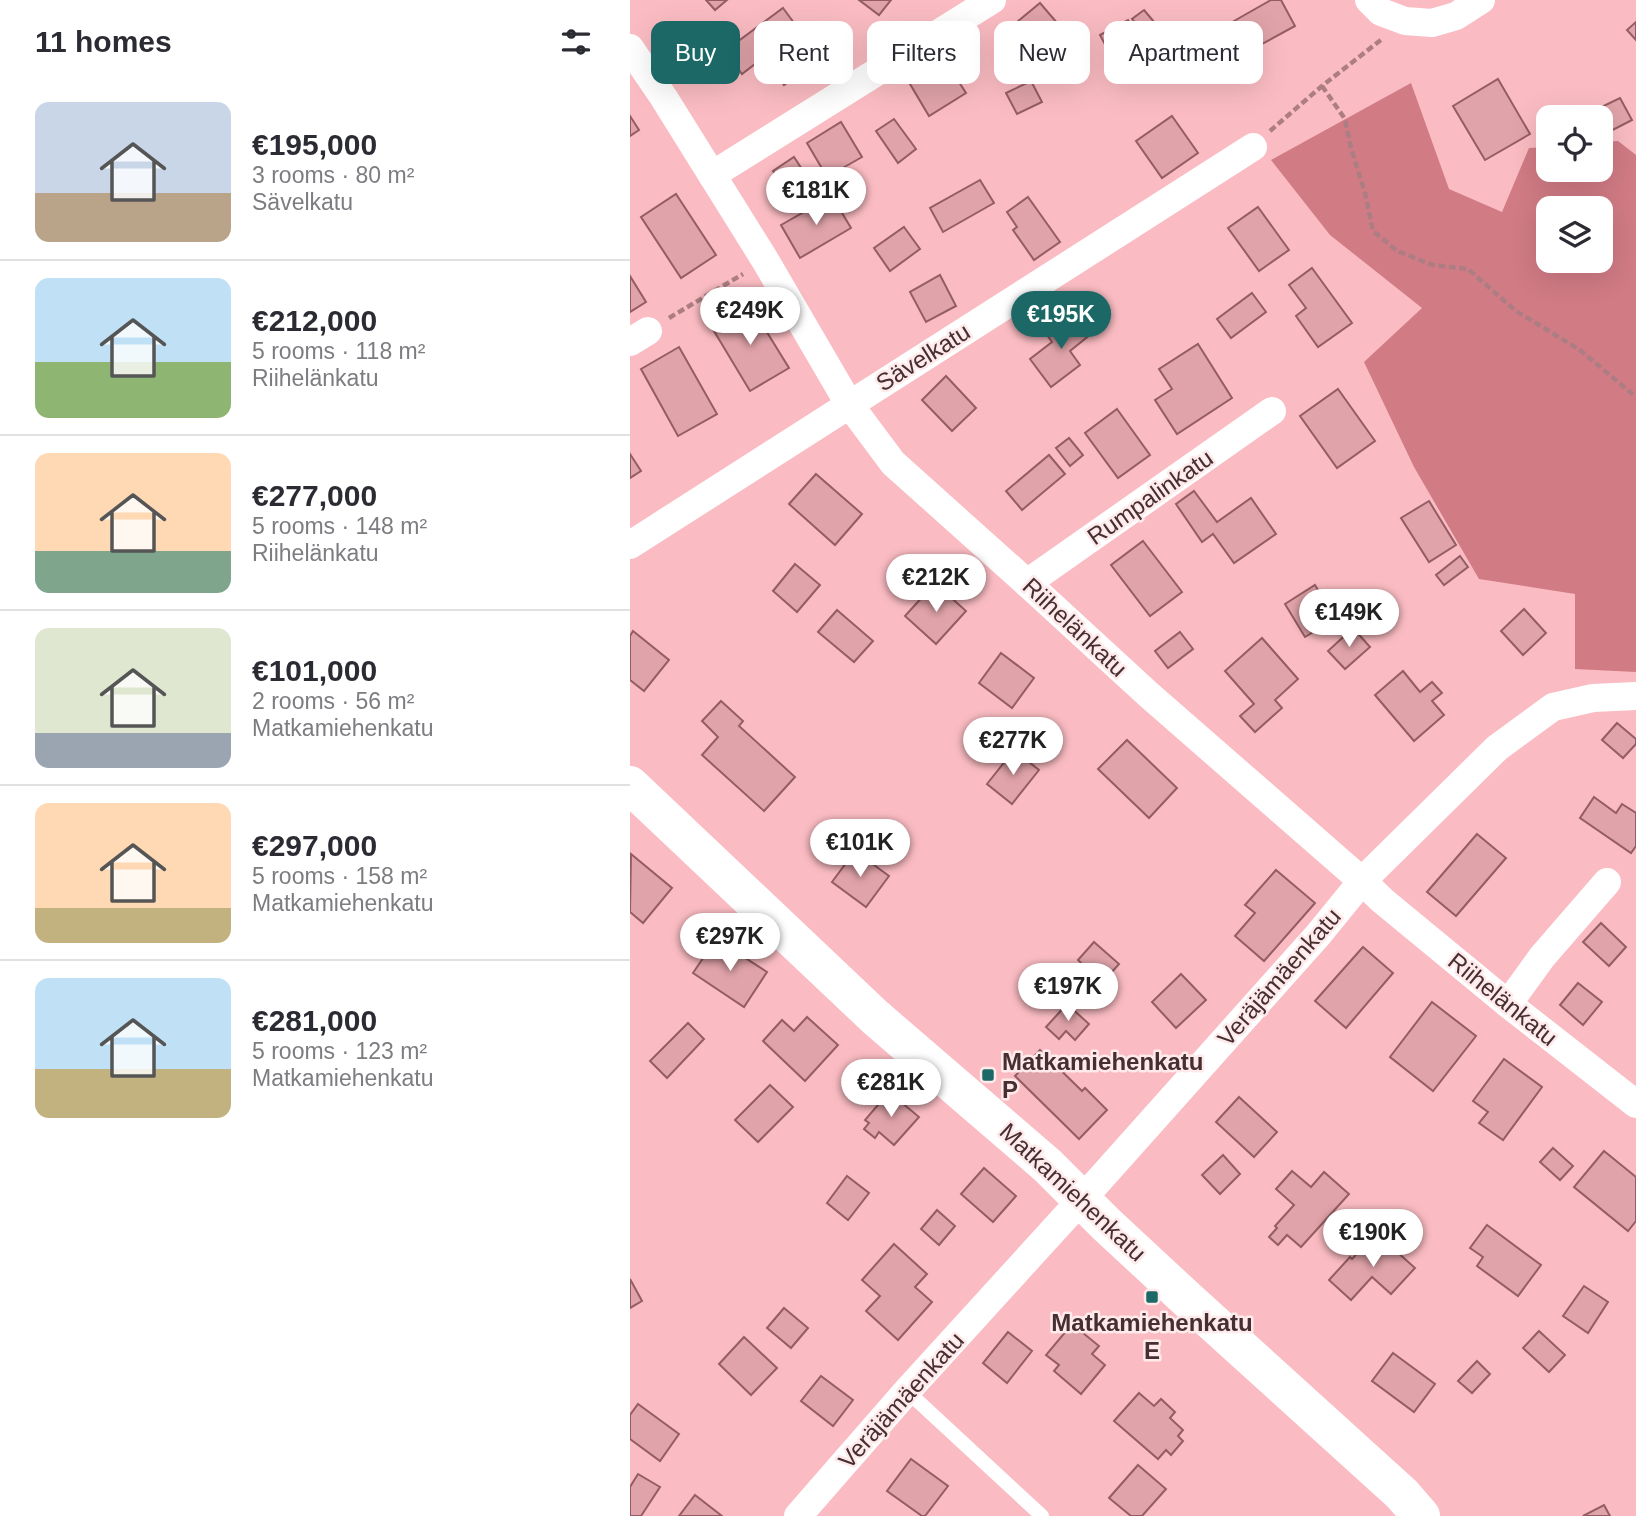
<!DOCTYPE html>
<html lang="en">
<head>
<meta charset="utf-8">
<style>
	:root { --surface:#fff; --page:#f7f7f7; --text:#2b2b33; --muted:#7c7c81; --line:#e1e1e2; --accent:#1b6866 }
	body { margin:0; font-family:Helvetica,sans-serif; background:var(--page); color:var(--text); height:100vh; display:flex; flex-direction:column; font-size:26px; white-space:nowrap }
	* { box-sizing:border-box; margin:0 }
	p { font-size:23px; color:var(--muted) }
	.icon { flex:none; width:38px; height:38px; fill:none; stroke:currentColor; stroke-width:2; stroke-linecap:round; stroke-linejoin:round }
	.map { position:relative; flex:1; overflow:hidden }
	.sheet { display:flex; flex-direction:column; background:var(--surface); width:630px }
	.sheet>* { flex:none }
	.guide { position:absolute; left:21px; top:21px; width:665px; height:63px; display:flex; gap:14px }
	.buttons { position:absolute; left:906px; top:105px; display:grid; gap:14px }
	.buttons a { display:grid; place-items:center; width:77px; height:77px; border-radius:14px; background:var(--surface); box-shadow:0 7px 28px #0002; font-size:35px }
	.price { position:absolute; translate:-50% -60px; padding:0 16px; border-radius:24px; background:#fff; color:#222; font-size:23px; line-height:46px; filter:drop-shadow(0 2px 4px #0008) }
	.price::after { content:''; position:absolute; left:50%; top:42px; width:21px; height:16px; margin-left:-10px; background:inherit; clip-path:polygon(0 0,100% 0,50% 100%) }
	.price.on { background:var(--accent); color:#fff }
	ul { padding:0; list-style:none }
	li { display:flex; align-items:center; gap:21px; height:175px; padding:0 35px }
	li+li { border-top:2px solid var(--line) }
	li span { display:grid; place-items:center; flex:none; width:196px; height:140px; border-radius:14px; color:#555 }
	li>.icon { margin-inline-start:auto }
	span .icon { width:84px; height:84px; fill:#fffc; stroke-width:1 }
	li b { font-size:30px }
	h2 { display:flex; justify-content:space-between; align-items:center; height:84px; padding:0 35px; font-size:30px }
	.chip { padding:0 24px; border-radius:14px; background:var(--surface); box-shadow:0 7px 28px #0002; font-size:24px; line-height:63px }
	.chip.on { background:var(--accent); color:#fff }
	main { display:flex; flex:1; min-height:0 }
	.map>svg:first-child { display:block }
	.forest { fill:#d17b85; fill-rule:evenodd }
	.building { fill:#e0a3a9; stroke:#945d63; stroke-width:2 }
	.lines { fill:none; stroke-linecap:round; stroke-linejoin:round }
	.path { stroke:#ac7e83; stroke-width:4.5; stroke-dasharray:7 3.5; stroke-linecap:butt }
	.lane { stroke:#fff; stroke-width:14 }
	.street { stroke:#fff; stroke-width:28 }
	.secondary { stroke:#fff; stroke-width:38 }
	.poi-dot { fill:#1b6866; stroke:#feeaeb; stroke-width:2.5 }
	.labels { text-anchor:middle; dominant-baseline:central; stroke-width:5; stroke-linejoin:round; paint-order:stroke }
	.street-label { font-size:24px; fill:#472e31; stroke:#feeaeb }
	.poi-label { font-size:24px; font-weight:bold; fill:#472e31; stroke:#feeaeb; text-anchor:start }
</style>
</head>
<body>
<main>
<section class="sheet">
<h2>11 homes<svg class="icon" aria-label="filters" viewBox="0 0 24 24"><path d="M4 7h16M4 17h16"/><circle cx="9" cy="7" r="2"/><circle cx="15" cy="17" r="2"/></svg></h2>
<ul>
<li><span style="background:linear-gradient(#c9d6e8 65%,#b9a48a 0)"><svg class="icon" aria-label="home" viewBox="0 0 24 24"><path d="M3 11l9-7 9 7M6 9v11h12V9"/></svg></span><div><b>€195,000</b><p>3 rooms · 80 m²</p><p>Sävelkatu</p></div></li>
<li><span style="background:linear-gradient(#bfe0f5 60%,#8fb573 0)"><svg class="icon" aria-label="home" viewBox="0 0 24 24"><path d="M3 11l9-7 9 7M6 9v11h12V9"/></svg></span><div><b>€212,000</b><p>5 rooms · 118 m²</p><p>Riihelänkatu</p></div></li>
<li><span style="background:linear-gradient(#ffd9b3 70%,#7fa58c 0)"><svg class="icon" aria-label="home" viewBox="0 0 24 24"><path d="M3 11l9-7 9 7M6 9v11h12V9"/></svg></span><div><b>€277,000</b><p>5 rooms · 148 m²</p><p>Riihelänkatu</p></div></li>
<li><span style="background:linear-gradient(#dfe7d0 75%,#9aa5b1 0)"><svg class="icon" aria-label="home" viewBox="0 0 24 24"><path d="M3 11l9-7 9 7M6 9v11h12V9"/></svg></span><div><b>€101,000</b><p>2 rooms · 56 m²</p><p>Matkamiehenkatu</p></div></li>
<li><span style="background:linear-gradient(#ffd9b3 75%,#c2b280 0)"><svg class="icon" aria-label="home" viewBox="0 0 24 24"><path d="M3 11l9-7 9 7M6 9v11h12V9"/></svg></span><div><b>€297,000</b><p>5 rooms · 158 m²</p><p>Matkamiehenkatu</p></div></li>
<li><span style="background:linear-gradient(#bfe0f5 65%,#c2b280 0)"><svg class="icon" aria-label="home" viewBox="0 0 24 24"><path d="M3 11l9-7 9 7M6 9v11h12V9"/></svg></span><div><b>€281,000</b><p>5 rooms · 123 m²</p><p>Matkamiehenkatu</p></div></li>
</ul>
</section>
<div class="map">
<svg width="1006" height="1516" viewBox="0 0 1006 1516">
	<rect width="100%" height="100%" fill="#fabcc2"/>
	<!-- forest -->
	<path class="forest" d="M781,83L819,189L872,212L899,148L919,147V170H971V142L988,141L1006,155V672L945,669V594L849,579L784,467L734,362L792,308L700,235L641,160ZM919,208H971V261H919Z"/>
	<!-- building -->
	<g class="building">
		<polygon points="76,0 97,0 85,10"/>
		<polygon points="229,0 261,0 249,15"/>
		<polygon points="641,0 651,0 665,26 621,50 604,21"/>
		<polygon points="410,3 428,24 405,43 387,22"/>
		<polygon points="153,8 190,58 154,85 134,57 112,74 95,51"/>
		<polygon points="514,10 530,29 519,39 502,19"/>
		<polygon points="498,20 509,38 480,54 470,35"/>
		<polygon points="1006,22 1006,40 997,30"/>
		<polygon points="316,62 336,93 299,116 280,84"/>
		<polygon points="868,79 900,134 855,160 823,106"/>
		<polygon points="401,81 412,102 387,114 376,93"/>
		<polygon points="990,98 1002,120 973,135 971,132 971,117 964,117 961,112"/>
		<polygon points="0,116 9,130 0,136"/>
		<polygon points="542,116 568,153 532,178 506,141"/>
		<polygon points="264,119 286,149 268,163 246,131"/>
		<polygon points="211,122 232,157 197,177 177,143"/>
		<polygon points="164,157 185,189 164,202 143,171"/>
		<polygon points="350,180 364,203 313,232 300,208"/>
		<polygon points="46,194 86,255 51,278 11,217"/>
		<polygon points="202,196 221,228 170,258 151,225"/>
		<polygon points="398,197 430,242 404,260 383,230 387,227 377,212"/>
		<polygon points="628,207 659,250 629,271 598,228"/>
		<polygon points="274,227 290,249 260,271 244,248"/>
		<polygon points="682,268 722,323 688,347 666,316 676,308 659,285"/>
		<polygon points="310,275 326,306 296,322 280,292"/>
		<polygon points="0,276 16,302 0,312"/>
		<polygon points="622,293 636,312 601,338 587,319"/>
		<polygon points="119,303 159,368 120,391 81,326"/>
		<polygon points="445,314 461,334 440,351 450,365 421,387 400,359 422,342 417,335"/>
		<polygon points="568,344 602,398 547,434 525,400 542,389 529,369"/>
		<polygon points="49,347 87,414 48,436 11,369"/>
		<polygon points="316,376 346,408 322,431 292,400"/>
		<polygon points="708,389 745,441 707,468 670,416"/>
		<polygon points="487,409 520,455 488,478 455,433"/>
		<polygon points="439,438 453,455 440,466 426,448"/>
		<polygon points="0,454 11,471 0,478"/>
		<polygon points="419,455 435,474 392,510 376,491"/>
		<polygon points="186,474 232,514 205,545 159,504"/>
		<polygon points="564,491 587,522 621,498 646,534 604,563 583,534 572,542 546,504"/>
		<polygon points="799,501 826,545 799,562 771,518"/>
		<polygon points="513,541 552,592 520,616 481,565"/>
		<polygon points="830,556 838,567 814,585 806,575"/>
		<polygon points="165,564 190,585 167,612 143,591"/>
		<polygon points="305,583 336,611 306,644 275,616"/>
		<polygon points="685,585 705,619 675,637 655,604"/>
		<polygon points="894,609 916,633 893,655 871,631"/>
		<polygon points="207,610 243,641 224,662 188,632"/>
		<polygon points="723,628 740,647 715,669 698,651"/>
		<polygon points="3,631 39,660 14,691 0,680 0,636"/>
		<polygon points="550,632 563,649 538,668 525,651"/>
		<polygon points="632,638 668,679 645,700 652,708 625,732 610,716 624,704 595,671"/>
		<polygon points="371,653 404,678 382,708 349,683"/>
		<polygon points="773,671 790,692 802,682 812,693 802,701 814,715 784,741 745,695"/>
		<polygon points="91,701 113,721 109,726 165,777 134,811 72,755 88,737 72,721"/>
		<polygon points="987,723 1006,739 1006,744 993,758 972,740"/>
		<polygon points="497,740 547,788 519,818 468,769"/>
		<polygon points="384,750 409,770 382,804 357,784"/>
		<polygon points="964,797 986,813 992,804 1006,813 1006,846 1001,853 950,818"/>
		<polygon points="847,834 876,858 826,916 797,892"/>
		<polygon points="225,851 259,876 236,907 202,882"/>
		<polygon points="1,854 42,888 13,923 0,912"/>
		<polygon points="646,870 685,903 634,961 605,936 625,913 615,905"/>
		<polygon points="971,923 996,947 979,966 953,942"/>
		<polygon points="86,939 137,972 114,1007 63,973"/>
		<polygon points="464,942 489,964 472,983 448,960"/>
		<polygon points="733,947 763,973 716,1028 685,1001"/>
		<polygon points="551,974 576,1000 546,1028 522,1002"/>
		<polygon points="948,983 972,1002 953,1025 930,1005"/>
		<polygon points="802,1002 846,1036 803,1091 760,1057"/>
		<polygon points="437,1004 459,1024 445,1040 436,1031 429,1039 416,1027"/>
		<polygon points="177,1017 208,1045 175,1081 133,1041 152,1020 164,1031"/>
		<polygon points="58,1023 74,1039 37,1078 20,1061"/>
		<polygon points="410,1050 452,1091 455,1088 477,1110 449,1139 385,1076"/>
		<polygon points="874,1059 912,1087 873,1140 849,1123 858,1112 843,1101"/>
		<polygon points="140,1085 163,1107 128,1142 105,1120"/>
		<polygon points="259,1092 289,1117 264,1145 249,1132 245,1138 234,1129 239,1123 235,1120"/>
		<polygon points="609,1097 647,1132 624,1157 586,1122"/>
		<polygon points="923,1148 943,1166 930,1180 910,1162"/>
		<polygon points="974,1151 1006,1177 1006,1221 998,1231 944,1187"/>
		<polygon points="593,1155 610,1174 590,1194 572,1175"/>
		<polygon points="354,1168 386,1196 363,1222 331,1194"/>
		<polygon points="662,1171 681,1187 694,1172 719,1194 671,1247 657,1235 648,1245 639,1237 647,1228 645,1226 664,1205 646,1189"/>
		<polygon points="217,1176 239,1193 218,1220 197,1203"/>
		<polygon points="307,1210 325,1226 309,1245 291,1229"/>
		<polygon points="857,1225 911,1265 888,1296 847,1266 853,1257 840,1248"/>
		<polygon points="746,1233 785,1268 761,1294 742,1277 721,1300 699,1280 720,1257 722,1259"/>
		<polygon points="264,1244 297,1274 285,1287 302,1302 268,1340 236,1311 250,1296 232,1280"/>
		<polygon points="0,1279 12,1301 0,1308"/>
		<polygon points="954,1286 978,1302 958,1333 933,1316"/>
		<polygon points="154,1308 178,1328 161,1348 137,1328"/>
		<polygon points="442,1324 469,1346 462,1354 475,1365 451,1394 424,1371 429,1365 416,1355"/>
		<polygon points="909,1331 935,1355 919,1372 893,1348"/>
		<polygon points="378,1332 402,1351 377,1383 353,1363"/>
		<polygon points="114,1337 147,1368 121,1395 89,1364"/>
		<polygon points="763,1353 805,1384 784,1412 742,1381"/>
		<polygon points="847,1361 860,1374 842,1393 828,1381"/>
		<polygon points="191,1376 223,1400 203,1426 171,1401"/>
		<polygon points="509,1393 524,1406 531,1399 545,1412 540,1418 553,1430 548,1436 553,1441 541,1455 536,1450 528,1459 484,1421"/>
		<polygon points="8,1404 49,1434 30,1461 0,1439 0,1415"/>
		<polygon points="281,1459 318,1486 295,1516 292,1516 257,1491"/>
		<polygon points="508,1465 536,1489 512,1516 501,1516 479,1498"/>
		<polygon points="8,1474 30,1487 11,1516 0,1516 0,1487"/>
		<polygon points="65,1495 92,1516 49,1516"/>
		<polygon points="974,1505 980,1516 953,1516"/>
	</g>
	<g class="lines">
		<!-- path -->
		<g class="path">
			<polyline points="692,86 715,119 721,148 735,193 743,231 767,251 803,265 838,269 886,311 950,350 1006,397"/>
			<polyline points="640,131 692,86 752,39"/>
			<polyline points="39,318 113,274"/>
		</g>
		<!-- lane -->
		<polyline class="lane" points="277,1391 412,1516"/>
		<!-- street -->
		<g class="street">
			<polyline points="739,0 751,12 775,21 802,23 826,16 851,0"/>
			<polyline points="0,48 34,98 135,260 219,404 263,463 397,583 519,695 732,881 753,901 878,1004 1006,1104"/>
			<polyline points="82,175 362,0"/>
			<polyline points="0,342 18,331"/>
			<polyline points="0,545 623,147"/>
			<polyline points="397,583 642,411"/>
			<polyline points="878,1004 912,957 977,882"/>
			<polyline points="168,1516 277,1391 472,1177 688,935 732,881 867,748 923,707 963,698 1006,696"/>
		</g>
		<!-- secondary -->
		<polyline class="secondary" points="0,785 245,1017 418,1166 477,1225 559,1301 772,1494 791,1516"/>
	</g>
	<!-- markers -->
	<g class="poi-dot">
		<rect x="351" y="1068" width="14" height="14" rx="3.5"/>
		<rect x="515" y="1290" width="14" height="14" rx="3.5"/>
	</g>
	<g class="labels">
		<!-- street labels -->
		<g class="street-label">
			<text transform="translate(293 357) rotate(-32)">Sävelkatu</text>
			<text transform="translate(520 497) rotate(-35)">Rumpalinkatu</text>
			<text transform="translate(445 627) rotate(43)">Riihelänkatu</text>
			<text transform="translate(649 977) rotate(-49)">Veräjämäenkatu</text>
			<text transform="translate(873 999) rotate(39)">Riihelänkatu</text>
			<text transform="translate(443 1192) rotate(43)">Matkamiehenkatu</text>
			<text transform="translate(271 1400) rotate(-48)">Veräjämäenkatu</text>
		</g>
		<!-- poi labels -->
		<g class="poi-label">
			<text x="372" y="1061">Matkamiehenkatu<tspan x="372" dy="28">P</tspan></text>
			<text x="522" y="1322" text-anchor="middle">Matkamiehenkatu<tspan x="522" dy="28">E</tspan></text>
		</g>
	</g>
</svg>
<div class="buttons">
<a><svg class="icon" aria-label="locate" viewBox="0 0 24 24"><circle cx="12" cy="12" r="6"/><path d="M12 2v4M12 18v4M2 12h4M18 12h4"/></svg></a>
<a><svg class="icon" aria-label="layers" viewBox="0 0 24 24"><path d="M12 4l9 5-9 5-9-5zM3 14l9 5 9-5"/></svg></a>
</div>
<b class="price" style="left:186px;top:227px">€181K</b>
<b class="price" style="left:120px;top:347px">€249K</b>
<b class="price on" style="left:431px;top:351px">€195K</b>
<b class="price" style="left:306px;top:614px">€212K</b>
<b class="price" style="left:719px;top:649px">€149K</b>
<b class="price" style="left:383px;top:777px">€277K</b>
<b class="price" style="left:230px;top:879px">€101K</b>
<b class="price" style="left:100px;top:973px">€297K</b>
<b class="price" style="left:438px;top:1023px">€197K</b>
<b class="price" style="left:261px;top:1119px">€281K</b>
<b class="price" style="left:743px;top:1269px">€190K</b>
<div class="guide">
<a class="chip on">Buy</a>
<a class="chip">Rent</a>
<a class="chip">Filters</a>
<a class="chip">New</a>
<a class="chip">Apartment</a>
</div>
</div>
</main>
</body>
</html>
